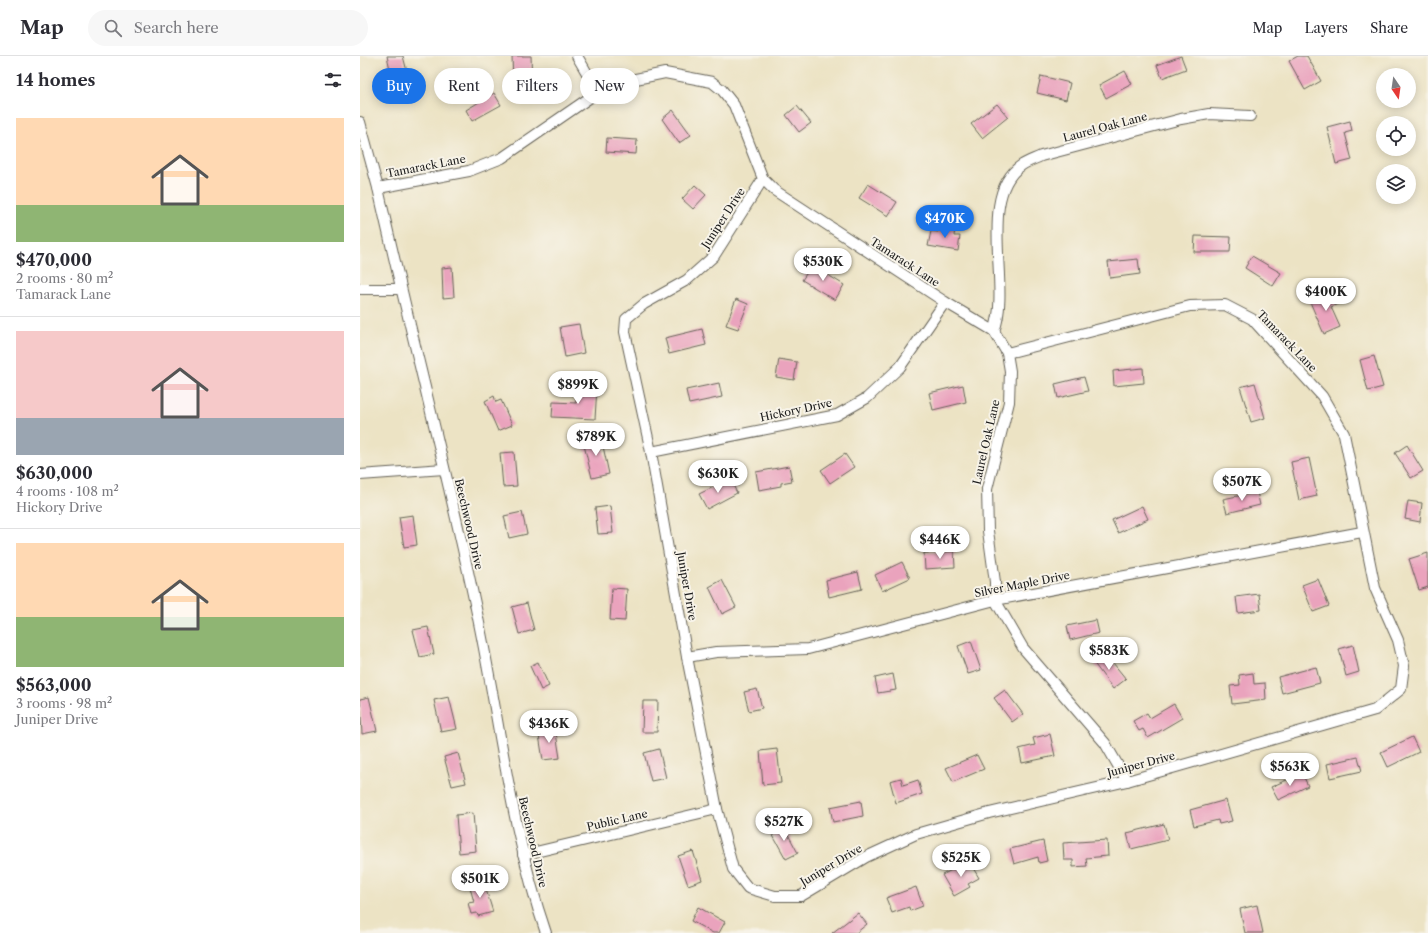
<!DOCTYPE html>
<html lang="en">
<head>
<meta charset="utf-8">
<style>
	:root { --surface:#fff; --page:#f7f7f7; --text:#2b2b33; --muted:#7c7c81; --line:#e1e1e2; --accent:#1a73e8 }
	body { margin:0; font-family:"Libre Caslon Text",serif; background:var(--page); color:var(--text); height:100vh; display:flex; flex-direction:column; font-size:15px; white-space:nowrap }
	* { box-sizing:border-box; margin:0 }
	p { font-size:13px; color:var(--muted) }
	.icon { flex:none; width:22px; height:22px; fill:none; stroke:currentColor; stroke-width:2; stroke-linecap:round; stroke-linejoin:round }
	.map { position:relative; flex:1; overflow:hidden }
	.details { display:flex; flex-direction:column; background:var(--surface); width:360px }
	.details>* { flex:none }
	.guide { position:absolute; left:12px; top:12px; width:380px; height:36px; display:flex; gap:8px }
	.needle { width:26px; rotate:167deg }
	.controls { position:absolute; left:1016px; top:12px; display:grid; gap:8px }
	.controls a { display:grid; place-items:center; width:40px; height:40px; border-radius:50%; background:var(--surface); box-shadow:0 2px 10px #0003; font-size:20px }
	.price { position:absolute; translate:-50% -34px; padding:0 9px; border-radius:14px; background:#fff; color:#222; font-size:13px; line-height:26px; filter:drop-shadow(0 1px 2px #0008) }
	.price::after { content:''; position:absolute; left:50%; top:24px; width:12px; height:9px; margin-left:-6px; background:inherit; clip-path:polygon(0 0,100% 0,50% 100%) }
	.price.selected { background:var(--accent); color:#fff }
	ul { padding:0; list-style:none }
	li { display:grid; align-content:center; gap:8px; height:212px; padding:0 16px }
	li+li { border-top:1px solid var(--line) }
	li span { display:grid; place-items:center; height:124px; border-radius:0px; color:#555 }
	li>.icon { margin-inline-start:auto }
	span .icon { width:72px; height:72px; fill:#fffc; stroke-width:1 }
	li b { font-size:17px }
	h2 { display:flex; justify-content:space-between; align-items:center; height:48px; padding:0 16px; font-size:17px }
	.pill { padding:0 14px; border-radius:18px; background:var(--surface); box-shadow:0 2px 10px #0003; font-size:14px; line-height:36px }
	.pill.selected { background:var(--accent); color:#fff }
	header { display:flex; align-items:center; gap:24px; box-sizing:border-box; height:56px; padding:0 20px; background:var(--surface); border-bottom:1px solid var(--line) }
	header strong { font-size:19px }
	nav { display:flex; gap:22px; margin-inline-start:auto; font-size:14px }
	.search { width:280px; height:36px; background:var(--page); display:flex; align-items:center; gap:10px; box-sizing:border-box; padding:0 14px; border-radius:22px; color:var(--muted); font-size:15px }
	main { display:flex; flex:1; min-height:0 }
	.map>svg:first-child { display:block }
	.building { fill:#eaa3bd }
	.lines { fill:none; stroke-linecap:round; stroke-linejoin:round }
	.minor-casing { stroke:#656257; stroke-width:12 }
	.minor { stroke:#fff; stroke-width:10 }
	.labels { text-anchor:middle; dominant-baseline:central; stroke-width:4; stroke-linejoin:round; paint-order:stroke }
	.street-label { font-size:11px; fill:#1c1c1c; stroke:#f7f3e8 }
</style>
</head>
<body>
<header>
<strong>Map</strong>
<div class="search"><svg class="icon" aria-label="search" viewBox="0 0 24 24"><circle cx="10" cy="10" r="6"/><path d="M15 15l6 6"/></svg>Search here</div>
<nav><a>Map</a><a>Layers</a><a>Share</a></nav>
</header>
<main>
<section class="details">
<h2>14 homes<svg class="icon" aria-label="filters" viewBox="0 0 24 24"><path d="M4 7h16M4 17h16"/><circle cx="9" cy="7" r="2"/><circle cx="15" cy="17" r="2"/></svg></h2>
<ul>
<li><span style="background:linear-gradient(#ffd9b3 70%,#8fb573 0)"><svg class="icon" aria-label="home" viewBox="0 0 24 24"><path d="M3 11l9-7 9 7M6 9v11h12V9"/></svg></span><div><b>$470,000</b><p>2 rooms · 80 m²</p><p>Tamarack Lane</p></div></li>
<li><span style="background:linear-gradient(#f6c9c9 70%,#9aa5b1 0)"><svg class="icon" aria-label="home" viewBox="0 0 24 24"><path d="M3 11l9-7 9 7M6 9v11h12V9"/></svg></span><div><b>$630,000</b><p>4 rooms · 108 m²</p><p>Hickory Drive</p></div></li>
<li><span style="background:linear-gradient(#ffd9b3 60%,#8fb573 0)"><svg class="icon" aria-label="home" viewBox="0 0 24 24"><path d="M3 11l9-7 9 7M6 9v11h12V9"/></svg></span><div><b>$563,000</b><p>3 rooms · 98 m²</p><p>Juniper Drive</p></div></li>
</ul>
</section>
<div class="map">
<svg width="1068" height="877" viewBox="0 0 1068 877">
	<rect width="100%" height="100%" fill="#f7f3e8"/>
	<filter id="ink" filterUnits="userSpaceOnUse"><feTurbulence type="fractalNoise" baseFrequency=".025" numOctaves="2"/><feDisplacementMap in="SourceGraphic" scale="8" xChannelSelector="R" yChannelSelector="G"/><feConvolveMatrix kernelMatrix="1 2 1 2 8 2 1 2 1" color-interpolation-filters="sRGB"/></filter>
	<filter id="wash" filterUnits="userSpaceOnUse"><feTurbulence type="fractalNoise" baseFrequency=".012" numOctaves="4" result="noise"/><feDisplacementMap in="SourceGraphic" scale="16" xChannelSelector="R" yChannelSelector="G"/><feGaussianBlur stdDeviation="0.9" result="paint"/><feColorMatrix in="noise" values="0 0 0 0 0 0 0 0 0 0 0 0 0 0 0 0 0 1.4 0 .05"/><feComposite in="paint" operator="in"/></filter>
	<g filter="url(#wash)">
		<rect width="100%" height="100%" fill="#ece3c4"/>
		<g id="blocks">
			<!-- building -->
			<g class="building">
				<polygon points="27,0 43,0 50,27 34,31"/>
				<polygon points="152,0 171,0 172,28 153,28"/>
				<polygon points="821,0 826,13 802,22 797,9"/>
				<polygon points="938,0 947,0 961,25 945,34 929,5"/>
				<polygon points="765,15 772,28 746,42 739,29"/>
				<polygon points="681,20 710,27 706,44 677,37"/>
				<polygon points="134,37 141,49 112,65 106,54"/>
				<polygon points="637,48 648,61 622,82 611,68"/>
				<polygon points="437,50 451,67 439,76 426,59"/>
				<polygon points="313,54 331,79 319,87 302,63"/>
				<polygon points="990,65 992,75 985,77 992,104 976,108 967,71"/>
				<polygon points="247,82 277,84 276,98 246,96"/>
				<polygon points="508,128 537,146 528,160 499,142"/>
				<polygon points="335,129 346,139 333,153 322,143"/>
				<polygon points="580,169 595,172 594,180 600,180 598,195 568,190 571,175 578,176"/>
				<polygon points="835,180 871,181 870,196 834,196"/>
				<polygon points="892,200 921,217 913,230 885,212"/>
				<polygon points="778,203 780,218 750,222 748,206"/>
				<polygon points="452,209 484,229 475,244 442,224"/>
				<polygon points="92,211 94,241 83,242 82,212"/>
				<polygon points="974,235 980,247 971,251 980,271 964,278 950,246"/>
				<polygon points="376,243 388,248 378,273 366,269"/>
				<polygon points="219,268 224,297 205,301 200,271"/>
				<polygon points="342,273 346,289 309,298 305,282"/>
				<polygon points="1014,300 1023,331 1008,335 1000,304"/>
				<polygon points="419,303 437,306 434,324 416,321"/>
				<polygon points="783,312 784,327 754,330 753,315"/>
				<polygon points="724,321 728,335 698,342 695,328"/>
				<polygon points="359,327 362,341 329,348 326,334"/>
				<polygon points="895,327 905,362 891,366 880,331"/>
				<polygon points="603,329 606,346 573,354 569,337"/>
				<polygon points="216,330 237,331 235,363 192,361 193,346 216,347"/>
				<polygon points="134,340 136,346 141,344 152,369 138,375 125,345"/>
				<polygon points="241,381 249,418 232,422 223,385"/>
				<polygon points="1047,389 1063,415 1051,422 1035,397"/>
				<polygon points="154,396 157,430 143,431 140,397"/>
				<polygon points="485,398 494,411 470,427 461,414"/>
				<polygon points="949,402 957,440 939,444 931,406"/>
				<polygon points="429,410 432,425 421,427 421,430 399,434 396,416"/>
				<polygon points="370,423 377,437 347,453 339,438"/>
				<polygon points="897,436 900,449 867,457 863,443"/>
				<polygon points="1048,445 1062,447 1060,466 1045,463"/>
				<polygon points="250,450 253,477 238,478 235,452"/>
				<polygon points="782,450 788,463 758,477 752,464"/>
				<polygon points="162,456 167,478 149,482 144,460"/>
				<polygon points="53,459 57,489 44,491 39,461"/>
				<polygon points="594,495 595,511 565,513 564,497"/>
				<polygon points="1068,497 1068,531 1059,534 1049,503"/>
				<polygon points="542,506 550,522 522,535 515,519"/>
				<polygon points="498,516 502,533 469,541 466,524"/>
				<polygon points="958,523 969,550 953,556 942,529"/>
				<polygon points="362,524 376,551 362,558 349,531"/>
				<polygon points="252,532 267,533 265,565 250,564"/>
				<polygon points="899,538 901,554 878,557 876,541"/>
				<polygon points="167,547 174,574 159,578 152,551"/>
				<polygon points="736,564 739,577 710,584 707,570"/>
				<polygon points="68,571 74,598 60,601 53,574"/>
				<polygon points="611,585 621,614 608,618 598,590"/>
				<polygon points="993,589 999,616 986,620 979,593"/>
				<polygon points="745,597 766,623 753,633 733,606"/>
				<polygon points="178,606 189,630 181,634 170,610"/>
				<polygon points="956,611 960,627 922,637 918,621"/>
				<polygon points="893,617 894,628 905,627 906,644 872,648 870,630 880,629 879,619"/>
				<polygon points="533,618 536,634 518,637 515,622"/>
				<polygon points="397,633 402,652 389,655 384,636"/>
				<polygon points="645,634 663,658 652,666 634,642"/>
				<polygon points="9,641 17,675 2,678 0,643"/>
				<polygon points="89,641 97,673 81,676 74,644"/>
				<polygon points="283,645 298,645 297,676 282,676"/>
				<polygon points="814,648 822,662 788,682 783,673 779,675 773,665 787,657 790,662"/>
				<polygon points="195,671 200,702 183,704 178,673"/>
				<polygon points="690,678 695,700 662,707 659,693 675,689 673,682"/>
				<polygon points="1052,681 1059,696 1028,711 1021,696"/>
				<polygon points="299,693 306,722 291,725 284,697"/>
				<polygon points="417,693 421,727 403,729 400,695"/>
				<polygon points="98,697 106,727 92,730 84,701"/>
				<polygon points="617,699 624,713 593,726 586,712"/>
				<polygon points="998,701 1002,715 970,722 967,708"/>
				<polygon points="942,717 948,730 918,744 911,731"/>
				<polygon points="541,722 543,729 558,724 562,738 536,747 530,725"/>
				<polygon points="866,744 872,765 859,768 858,764 834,770 830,754"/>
				<polygon points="501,745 503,760 473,766 470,751"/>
				<polygon points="113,757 116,795 99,797 96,759"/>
				<polygon points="804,768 808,784 771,793 767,777"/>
				<polygon points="423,769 438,797 426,803 411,776"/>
				<polygon points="747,784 748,800 726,802 727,810 713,811 713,804 704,804 703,787"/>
				<polygon points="683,785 687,805 679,807 678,801 654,808 650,793"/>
				<polygon points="333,795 342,824 328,829 318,800"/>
				<polygon points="609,805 619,822 608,828 610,831 594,840 582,819"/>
				<polygon points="123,824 133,856 118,860 117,857 111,858 108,847 114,846 109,828"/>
				<polygon points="556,831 563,850 550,855 549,851 532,857 526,842"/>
				<polygon points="897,849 903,877 885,877 880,853"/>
				<polygon points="338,851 365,866 359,877 353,877 331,865"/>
				<polygon points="498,857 507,868 496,877 472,877"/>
			</g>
		</g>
	</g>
	<g filter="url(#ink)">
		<use href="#blocks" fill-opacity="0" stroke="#656257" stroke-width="1"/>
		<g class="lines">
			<!-- minor casing -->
			<g class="minor-casing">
				<g id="minor">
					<polyline points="217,0 238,36"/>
					<path d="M0,66L18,132C50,275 88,418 118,562C140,667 151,775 186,877"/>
					<polyline points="18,132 109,115 142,102 238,36 261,26 305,17 352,26 362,34 374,49 403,123 414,134 585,246 634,275 647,297 830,250 865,249 892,263 962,340 984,378 1015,532 1038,584 1044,610 1041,633 1015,654 767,725 629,757 556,778 506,801 441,840 415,840 388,832 373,813 357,753 327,601 291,396 265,276 266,263 284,248 327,224 354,200 403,123"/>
					<polyline points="0,233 41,233"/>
					<path d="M634,275C652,231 616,139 662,109C668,105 675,103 681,100L821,63L849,58L890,60"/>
					<polyline points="647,297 650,315 649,346 627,433 628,475 635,526 635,544 663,592 745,687 767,725"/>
					<polyline points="291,396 477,359 507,342 540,311 585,246"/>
					<polyline points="0,419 84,413"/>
					<polyline points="327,601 356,596 448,593 635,544 1002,476"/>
					<polyline points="163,799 357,753"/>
				</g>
			</g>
			<!-- minor -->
			<use href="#minor" class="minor"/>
		</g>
	</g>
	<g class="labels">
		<!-- street labels -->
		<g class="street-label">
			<text transform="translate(745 71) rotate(-15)">Laurel Oak Lane</text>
			<text transform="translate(66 110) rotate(-11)">Tamarack Lane</text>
			<text transform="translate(363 162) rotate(-57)">Juniper Drive</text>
			<text transform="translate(545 206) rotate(33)">Tamarack Lane</text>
			<text transform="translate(927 285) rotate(46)">Tamarack Lane</text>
			<text transform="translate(436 354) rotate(-12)">Hickory Drive</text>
			<text transform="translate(626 386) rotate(-77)">Laurel Oak Lane</text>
			<text transform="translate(109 468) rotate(77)">Beechwood Drive</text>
			<text transform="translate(662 528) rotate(-11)">Silver Maple Drive</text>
			<text transform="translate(327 530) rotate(80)">Juniper Drive</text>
			<text transform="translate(781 708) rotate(-15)">Juniper Drive</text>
			<text transform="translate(257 764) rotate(-13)">Public Lane</text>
			<text transform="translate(173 786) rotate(77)">Beechwood Drive</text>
			<text transform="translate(471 809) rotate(-31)">Juniper Drive</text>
		</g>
	</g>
</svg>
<div class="controls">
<a><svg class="needle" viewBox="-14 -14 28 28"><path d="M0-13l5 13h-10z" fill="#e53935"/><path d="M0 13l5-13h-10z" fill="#7c7c81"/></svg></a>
<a><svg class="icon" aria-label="locate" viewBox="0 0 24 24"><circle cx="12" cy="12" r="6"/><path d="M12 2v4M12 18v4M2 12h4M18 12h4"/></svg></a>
<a><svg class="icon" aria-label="layers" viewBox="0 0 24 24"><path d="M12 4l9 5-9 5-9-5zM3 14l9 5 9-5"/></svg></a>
</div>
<b class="price selected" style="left:585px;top:183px">$470K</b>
<b class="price" style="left:463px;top:226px">$530K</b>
<b class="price" style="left:966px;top:256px">$400K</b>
<b class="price" style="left:218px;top:349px">$899K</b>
<b class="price" style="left:236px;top:401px">$789K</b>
<b class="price" style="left:358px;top:438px">$630K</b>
<b class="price" style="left:882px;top:446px">$507K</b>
<b class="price" style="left:580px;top:504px">$446K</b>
<b class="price" style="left:749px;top:615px">$583K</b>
<b class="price" style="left:189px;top:688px">$436K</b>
<b class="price" style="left:930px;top:731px">$563K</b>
<b class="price" style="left:424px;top:786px">$527K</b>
<b class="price" style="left:601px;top:822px">$525K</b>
<b class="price" style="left:120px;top:843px">$501K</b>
<div class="guide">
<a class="pill selected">Buy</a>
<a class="pill">Rent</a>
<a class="pill">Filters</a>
<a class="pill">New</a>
</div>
</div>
</main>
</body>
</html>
